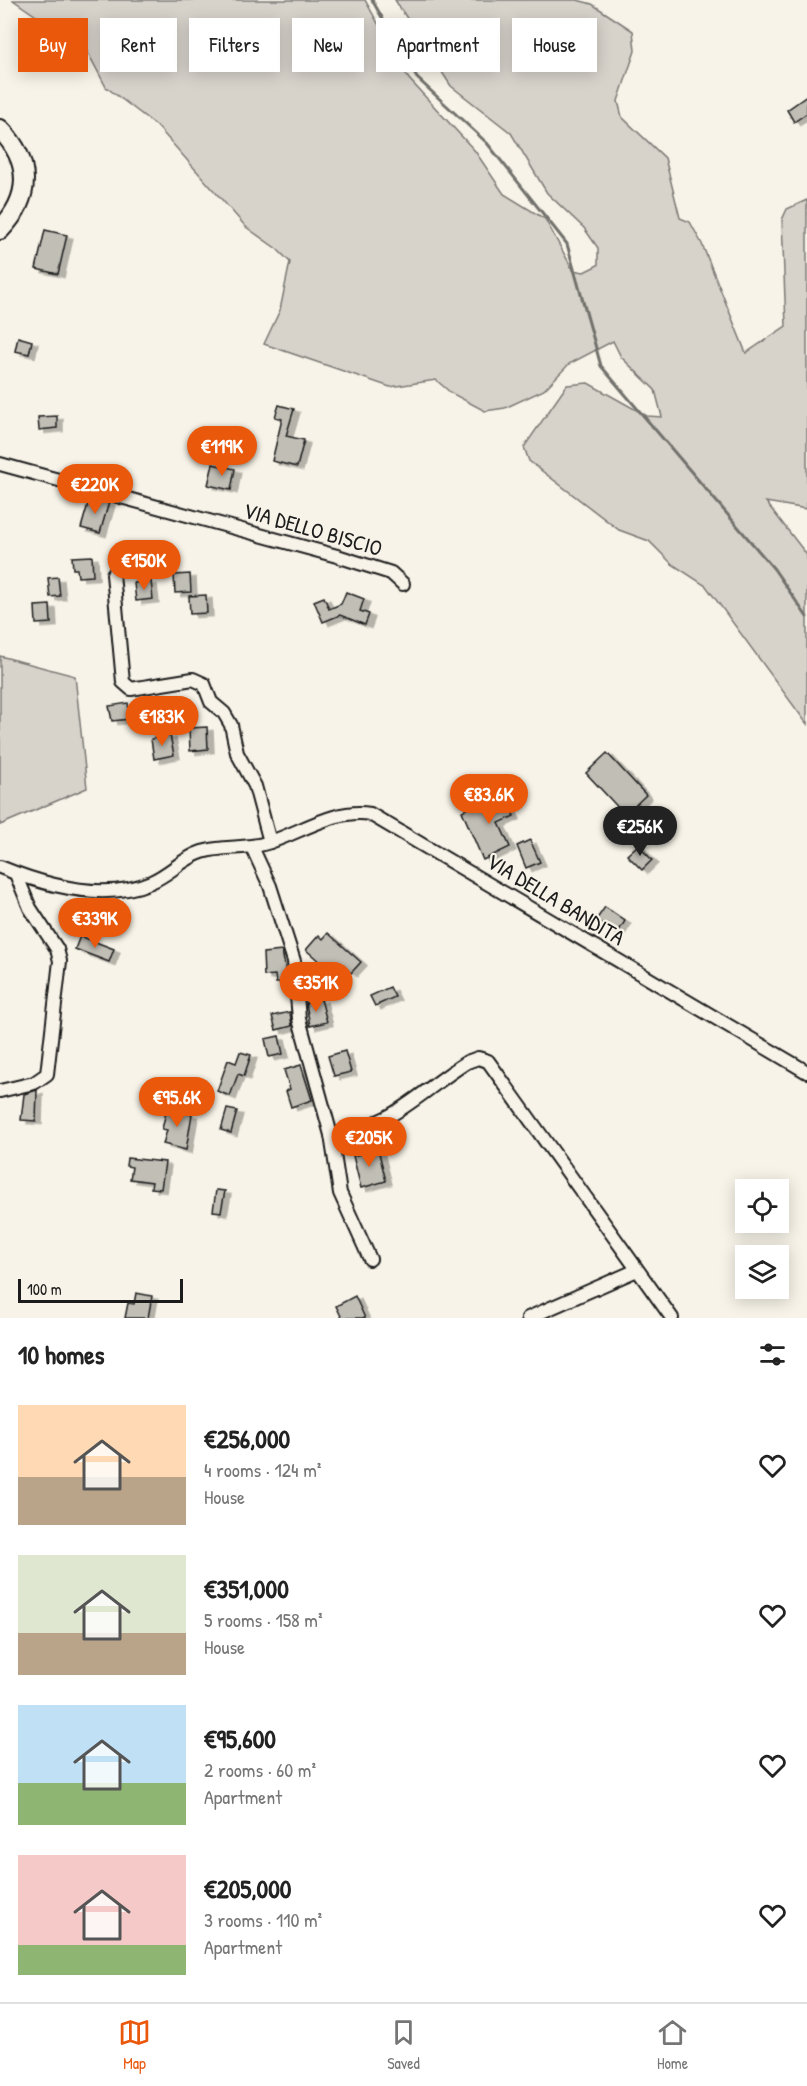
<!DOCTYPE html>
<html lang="en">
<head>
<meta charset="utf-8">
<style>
	:root { --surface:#fff; --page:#f6f6f6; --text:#222; --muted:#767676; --line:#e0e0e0; --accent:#ea580c }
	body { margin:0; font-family:"Patrick Hand",sans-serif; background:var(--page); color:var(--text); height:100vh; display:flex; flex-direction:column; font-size:22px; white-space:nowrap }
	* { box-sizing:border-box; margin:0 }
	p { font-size:20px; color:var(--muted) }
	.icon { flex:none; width:33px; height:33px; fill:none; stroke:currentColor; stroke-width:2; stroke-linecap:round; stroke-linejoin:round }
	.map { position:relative; height:1318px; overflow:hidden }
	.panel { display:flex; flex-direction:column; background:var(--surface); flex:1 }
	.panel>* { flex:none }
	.top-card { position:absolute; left:18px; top:18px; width:771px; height:54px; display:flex; gap:12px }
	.controls { position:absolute; left:735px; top:1179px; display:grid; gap:12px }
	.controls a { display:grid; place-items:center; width:54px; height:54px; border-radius:0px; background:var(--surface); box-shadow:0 3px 15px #0003; font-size:30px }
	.scale { position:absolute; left:18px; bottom:15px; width:165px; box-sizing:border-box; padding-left:6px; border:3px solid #1c1c1c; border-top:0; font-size:16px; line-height:21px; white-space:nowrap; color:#1c1c1c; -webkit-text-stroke:4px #f7f3e8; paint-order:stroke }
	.price { position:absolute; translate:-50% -51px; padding:0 14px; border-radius:21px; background:var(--accent); color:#fff; font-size:20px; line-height:39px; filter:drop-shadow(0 2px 3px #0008) }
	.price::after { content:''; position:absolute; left:50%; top:36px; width:18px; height:14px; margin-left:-9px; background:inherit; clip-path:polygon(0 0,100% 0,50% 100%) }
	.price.current { background:#222; color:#fff }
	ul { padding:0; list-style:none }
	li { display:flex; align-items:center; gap:18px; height:150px; padding:0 18px }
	li span { display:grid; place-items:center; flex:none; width:168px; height:120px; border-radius:0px; color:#555 }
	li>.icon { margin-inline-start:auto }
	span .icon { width:72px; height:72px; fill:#fffc; stroke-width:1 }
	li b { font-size:26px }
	h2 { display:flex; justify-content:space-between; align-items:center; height:72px; padding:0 18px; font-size:26px }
	.tag { padding:0 21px; border-radius:0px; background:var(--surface); box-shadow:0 3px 15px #0003; font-size:21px; line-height:54px }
	.tag.current { background:var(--accent); color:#fff }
	.tab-bar { display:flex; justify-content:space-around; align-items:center; height:84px; border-top:2px solid var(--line); background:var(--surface); font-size:16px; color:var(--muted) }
	.tab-bar a { display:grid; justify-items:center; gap:3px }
	.tab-bar .current { color:var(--accent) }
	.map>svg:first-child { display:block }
	.green { fill:#d7d3cb; stroke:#7a7874; stroke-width:1.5 }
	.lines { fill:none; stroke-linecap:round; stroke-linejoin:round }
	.stream { stroke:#72716c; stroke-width:3 }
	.building { fill:#c0beb5; stroke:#1c1c1c; stroke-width:1.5; filter:url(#shadow) }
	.street-casing { stroke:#1c1c1c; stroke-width:16 }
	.secondary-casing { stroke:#1c1c1c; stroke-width:22 }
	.street { stroke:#f7f3e8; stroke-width:12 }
	.secondary { stroke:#f7f3e8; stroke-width:18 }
	.labels { text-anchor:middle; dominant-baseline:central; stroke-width:4.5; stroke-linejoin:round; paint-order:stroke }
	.street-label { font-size:22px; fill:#1c1c1c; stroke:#f7f3e8 }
</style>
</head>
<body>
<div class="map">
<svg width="807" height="1318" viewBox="0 0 807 1318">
	<defs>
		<filter id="shadow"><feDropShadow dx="6" dy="3.5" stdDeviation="0" flood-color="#0004"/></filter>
	</defs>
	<rect width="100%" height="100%" fill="#f7f3e8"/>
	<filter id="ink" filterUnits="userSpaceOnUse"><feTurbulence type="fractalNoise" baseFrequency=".0167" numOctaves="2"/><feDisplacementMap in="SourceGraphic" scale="12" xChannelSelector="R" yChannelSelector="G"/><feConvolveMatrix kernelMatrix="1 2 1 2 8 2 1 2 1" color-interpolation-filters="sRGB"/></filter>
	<g filter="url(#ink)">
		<!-- green -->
		<g class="green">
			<polygon points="13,0 365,0 409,79 475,151 504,194 545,219 573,270 584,272 598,265 598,248 584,228 547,193 511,133 451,86 395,0 577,0 592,4 633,31 635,51 618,101 622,117 665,158 680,218 690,222 702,244 746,353 786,326 782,220 787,209 807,200 807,509 766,502 807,555 807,724 706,586 672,564 649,541 619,530 529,461 524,447 567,385 588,383 647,416 662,417 655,390 621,357 613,341 569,364 544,390 505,408 485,411 451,393 436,380 390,387 264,344 280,310 290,262 277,249 246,227 157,126 106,87 87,51"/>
			<polygon points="0,656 75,676 87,788 0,825"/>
		</g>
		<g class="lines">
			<!-- stream -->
			<polyline class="stream" points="372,0 417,78 487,143 567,244 601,366 774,569 807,617"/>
		</g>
		<!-- building -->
		<g class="building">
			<polygon points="807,96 807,113 794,122 787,110"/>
			<polygon points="45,230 67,235 58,274 36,269"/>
			<polygon points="18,337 32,341 29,354 15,351"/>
			<polygon points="279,405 294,409 286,436 304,440 297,467 272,461 282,419 275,417"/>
			<polygon points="57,416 57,428 39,430 38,417"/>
			<polygon points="213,464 235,469 231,490 208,485"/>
			<polygon points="90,497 109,502 100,533 81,528"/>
			<polygon points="92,556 93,576 78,577 77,569 73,569 72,557"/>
			<polygon points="190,574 191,592 175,593 174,575"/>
			<polygon points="58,577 60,596 50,597 48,578"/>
			<polygon points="151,581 153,599 136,601 134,583"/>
			<polygon points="346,592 364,599 360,611 369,614 365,625 340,615 323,622 314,601 324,597 329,609 341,604"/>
			<polygon points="206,595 207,613 190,614 189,596"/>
			<polygon points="50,605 51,623 36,624 35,606"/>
			<polygon points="128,703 130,719 112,721 109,706"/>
			<polygon points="207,727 208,749 190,751 189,728"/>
			<polygon points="170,735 174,755 154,759 151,739"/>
			<polygon points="607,753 646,795 625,815 586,773"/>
			<polygon points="502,792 514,816 499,823 510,847 483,860 462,811"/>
			<polygon points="530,840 540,862 526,868 517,846"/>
			<polygon points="638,845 652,860 642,870 627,855"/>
			<polygon points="605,907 625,921 617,934 596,920"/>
			<polygon points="328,933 361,962 351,973 344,967 332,981 326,970 327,968 306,950 319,935 323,939"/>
			<polygon points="80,936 114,949 109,962 75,949"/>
			<polygon points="282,951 288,983 276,983 275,975 264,976 263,953"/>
			<polygon points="390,987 395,997 375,1006 370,996"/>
			<polygon points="321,999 327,1022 310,1026 306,1003"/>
			<polygon points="290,1012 292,1026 276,1030 272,1016"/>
			<polygon points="279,1036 283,1054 269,1057 265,1039"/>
			<polygon points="345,1051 351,1072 334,1076 328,1056"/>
			<polygon points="240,1052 251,1055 244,1076 238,1074 230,1096 217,1091 228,1060 236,1063"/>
			<polygon points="301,1065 312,1100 291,1107 286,1091 290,1089 284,1070"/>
			<polygon points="37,1090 36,1121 21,1120 24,1094"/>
			<polygon points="167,1108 192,1114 186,1150 163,1144 167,1130 162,1129"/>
			<polygon points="227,1109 237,1111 231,1133 221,1130"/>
			<polygon points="378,1149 386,1181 361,1188 353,1156"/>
			<polygon points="127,1158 165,1162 161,1189 151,1188 152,1182 130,1179 132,1167 126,1166"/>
			<polygon points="216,1190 225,1191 221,1212 213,1211"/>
			<polygon points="136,1293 152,1296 148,1318 125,1318 128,1303 134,1304"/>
			<polygon points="355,1296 365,1318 342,1318 336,1306"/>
		</g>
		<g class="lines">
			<!-- street casing -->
			<g class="street-casing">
				<g id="street">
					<polyline points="0,464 337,556 391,573 403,584"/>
					<polyline points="113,574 123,682 131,689 193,679 204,684 211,702 224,713 231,725 237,753 255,786 270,842"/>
					<polyline points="252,847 270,886 294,961 299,1019 331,1135 340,1193 370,1259"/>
					<path d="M0,867C44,885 105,902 151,882C170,874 183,858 202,852C224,845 248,850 270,842C301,832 336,808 370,814L807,1072"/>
					<polyline points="0,1091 34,1083 47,1074 60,961 57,949 30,908 16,874"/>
					<path d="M331,1135C393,1127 418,1093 467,1062L478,1058L488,1061L672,1318"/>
					<polyline points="528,1318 637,1270"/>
				</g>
			</g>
			<!-- secondary casing -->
			<g class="secondary-casing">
				<path id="secondary" d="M0,129C32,162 32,197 0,230"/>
			</g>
			<!-- street -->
			<use href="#street" class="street"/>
			<!-- secondary -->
			<use href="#secondary" class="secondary"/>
		</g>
	</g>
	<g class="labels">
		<!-- street labels -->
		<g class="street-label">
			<text transform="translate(313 529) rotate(16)">VIA DELLO BISCIO</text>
			<text transform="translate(556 899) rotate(31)">VIA DELLA BANDITA</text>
		</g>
	</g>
</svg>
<div class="controls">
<a><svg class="icon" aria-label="locate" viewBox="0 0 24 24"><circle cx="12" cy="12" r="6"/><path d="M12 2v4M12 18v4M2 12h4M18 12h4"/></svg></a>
<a><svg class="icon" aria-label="layers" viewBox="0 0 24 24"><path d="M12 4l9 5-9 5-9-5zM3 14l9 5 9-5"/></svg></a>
</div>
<div class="scale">100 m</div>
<b class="price" style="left:222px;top:477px">€119K</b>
<b class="price" style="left:95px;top:515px">€220K</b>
<b class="price" style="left:144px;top:591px">€150K</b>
<b class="price" style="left:162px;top:747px">€183K</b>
<b class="price" style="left:489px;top:825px">€83.6K</b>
<b class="price current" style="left:640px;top:857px">€256K</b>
<b class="price" style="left:95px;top:949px">€339K</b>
<b class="price" style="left:316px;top:1013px">€351K</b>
<b class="price" style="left:177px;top:1128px">€95.6K</b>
<b class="price" style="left:369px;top:1168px">€205K</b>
<div class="top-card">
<a class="tag current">Buy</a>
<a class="tag">Rent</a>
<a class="tag">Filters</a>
<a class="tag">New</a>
<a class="tag">Apartment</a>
<a class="tag">House</a>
</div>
</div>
<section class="panel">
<h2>10 homes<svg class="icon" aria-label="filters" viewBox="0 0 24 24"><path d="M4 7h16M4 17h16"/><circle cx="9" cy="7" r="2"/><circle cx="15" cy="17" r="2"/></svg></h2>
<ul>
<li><span style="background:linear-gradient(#ffd9b3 60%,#b9a48a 0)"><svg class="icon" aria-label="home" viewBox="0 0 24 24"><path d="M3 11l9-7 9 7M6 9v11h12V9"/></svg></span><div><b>€256,000</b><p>4 rooms · 124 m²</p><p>House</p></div><svg class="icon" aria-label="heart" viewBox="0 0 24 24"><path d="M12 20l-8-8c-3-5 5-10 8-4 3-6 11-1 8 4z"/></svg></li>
<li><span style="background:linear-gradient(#dfe7d0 65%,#b9a48a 0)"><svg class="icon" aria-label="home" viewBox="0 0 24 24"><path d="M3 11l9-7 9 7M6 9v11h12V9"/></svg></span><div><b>€351,000</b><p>5 rooms · 158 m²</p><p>House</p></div><svg class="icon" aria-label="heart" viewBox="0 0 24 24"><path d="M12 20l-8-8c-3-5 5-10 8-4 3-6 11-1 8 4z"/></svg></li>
<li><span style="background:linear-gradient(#bfe0f5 65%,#8fb573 0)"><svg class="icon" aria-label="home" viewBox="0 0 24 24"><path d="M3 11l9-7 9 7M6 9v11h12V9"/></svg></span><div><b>€95,600</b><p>2 rooms · 60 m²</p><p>Apartment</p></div><svg class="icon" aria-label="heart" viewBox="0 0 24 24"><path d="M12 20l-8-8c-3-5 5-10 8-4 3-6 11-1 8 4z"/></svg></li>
<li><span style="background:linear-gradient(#f6c9c9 75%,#8fb573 0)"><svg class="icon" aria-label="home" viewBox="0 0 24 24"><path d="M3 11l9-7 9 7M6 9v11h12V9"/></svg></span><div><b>€205,000</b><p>3 rooms · 110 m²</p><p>Apartment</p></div><svg class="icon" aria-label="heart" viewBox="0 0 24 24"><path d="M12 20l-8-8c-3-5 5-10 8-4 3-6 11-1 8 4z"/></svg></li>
</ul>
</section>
<nav class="tab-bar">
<a class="current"><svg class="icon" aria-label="map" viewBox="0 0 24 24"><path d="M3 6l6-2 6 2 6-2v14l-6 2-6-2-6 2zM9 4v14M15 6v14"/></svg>Map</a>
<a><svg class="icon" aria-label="saved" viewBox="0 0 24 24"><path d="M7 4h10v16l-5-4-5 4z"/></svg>Saved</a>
<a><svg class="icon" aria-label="home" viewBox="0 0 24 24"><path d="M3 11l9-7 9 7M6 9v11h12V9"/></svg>Home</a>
</nav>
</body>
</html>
